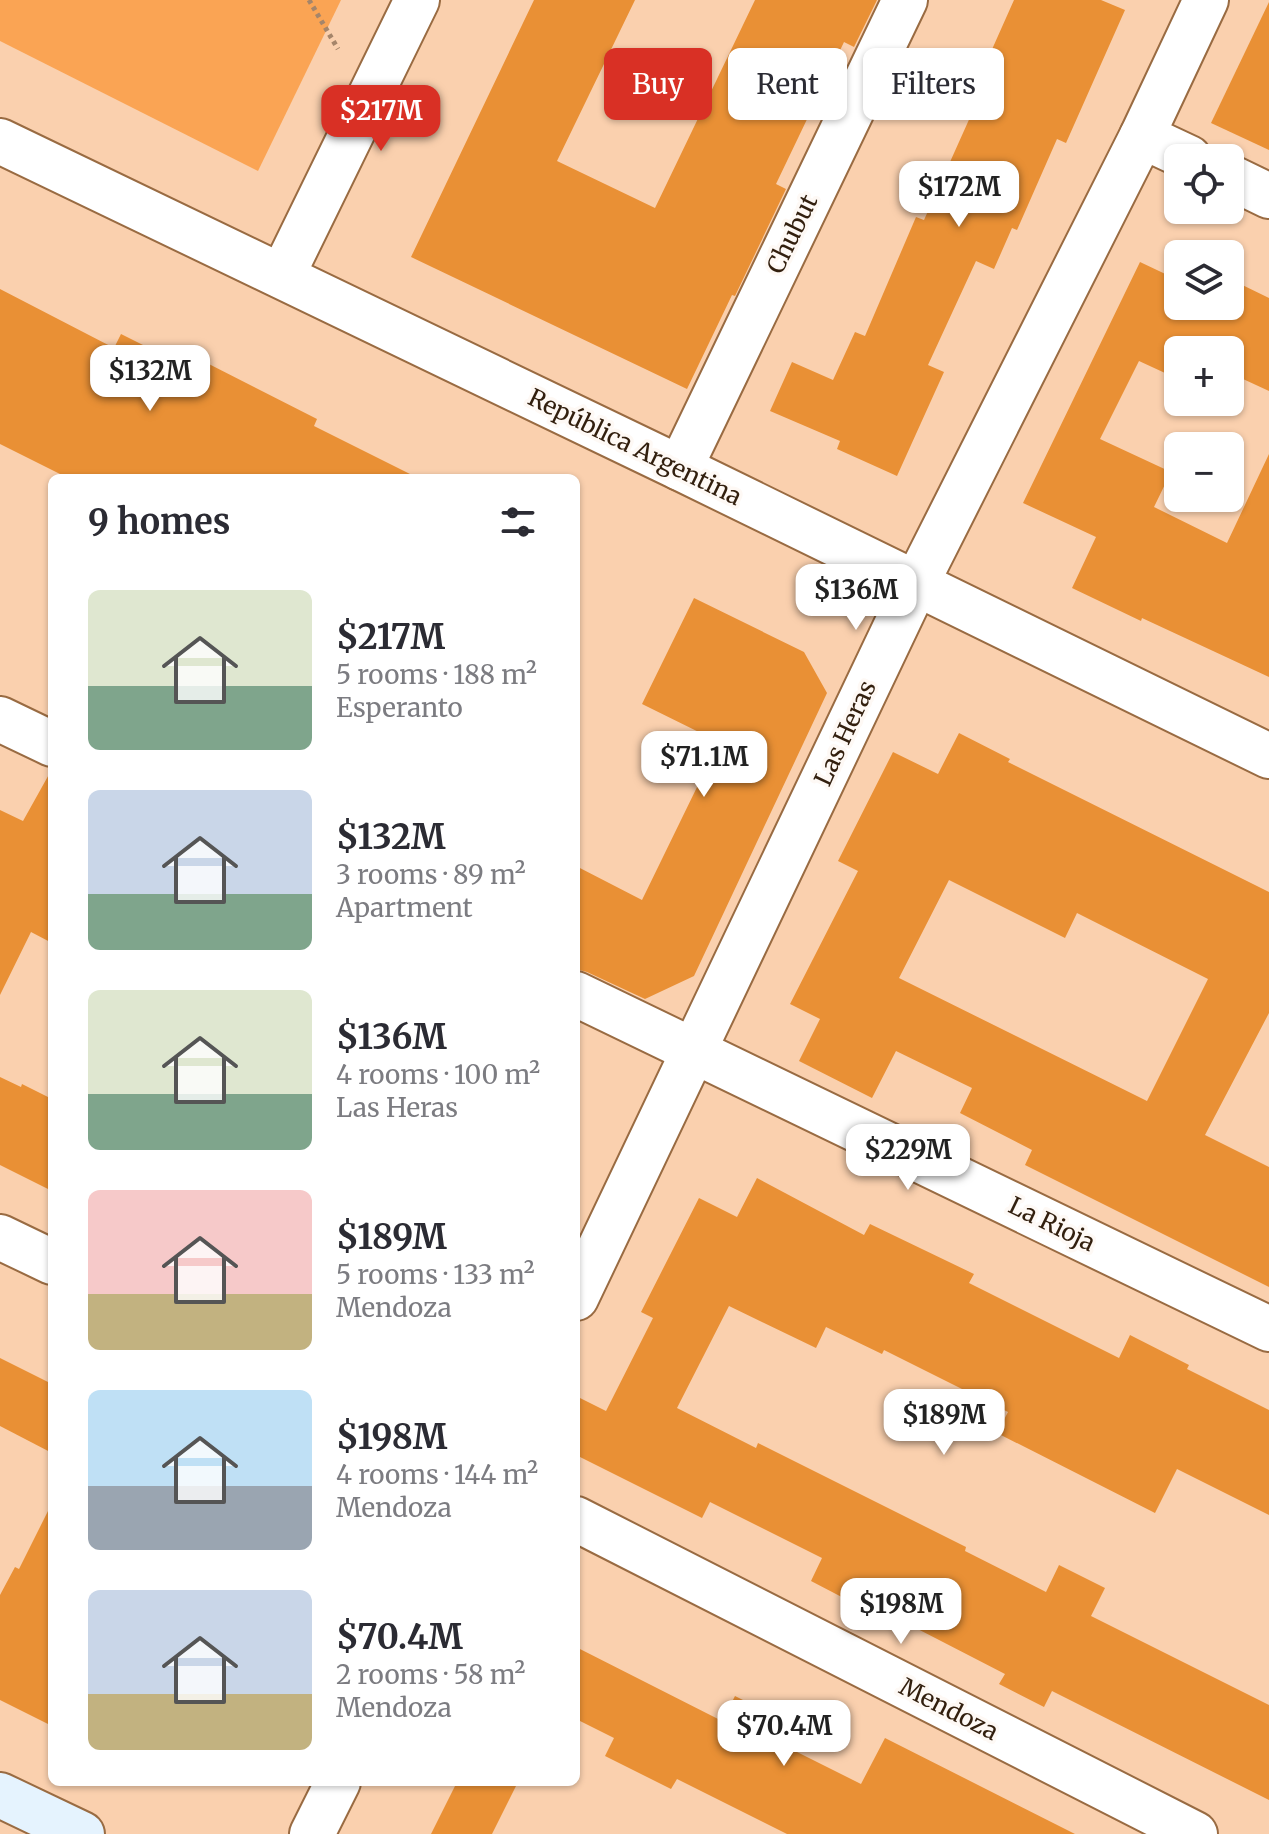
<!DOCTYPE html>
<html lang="en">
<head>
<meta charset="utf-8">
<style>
	:root { --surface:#fff; --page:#f7f7f7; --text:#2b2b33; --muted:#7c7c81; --accent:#d93025 }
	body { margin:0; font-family:Merriweather,serif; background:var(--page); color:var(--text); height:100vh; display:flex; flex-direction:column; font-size:30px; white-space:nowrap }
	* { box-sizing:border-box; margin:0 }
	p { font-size:26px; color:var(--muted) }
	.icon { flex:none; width:44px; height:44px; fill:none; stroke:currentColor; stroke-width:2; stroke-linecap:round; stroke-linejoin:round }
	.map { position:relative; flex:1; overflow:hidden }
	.sheet { position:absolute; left:48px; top:474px; width:532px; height:1312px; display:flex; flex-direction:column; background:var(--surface); border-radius:12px; box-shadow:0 2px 6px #0004 }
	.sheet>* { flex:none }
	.guide { position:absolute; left:604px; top:48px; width:544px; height:72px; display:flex; gap:16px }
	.controls { position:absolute; left:1164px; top:144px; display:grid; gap:16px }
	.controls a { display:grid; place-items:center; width:80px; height:80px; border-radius:12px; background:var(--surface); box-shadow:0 2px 6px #0004; font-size:40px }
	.price { position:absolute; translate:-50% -68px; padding:0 18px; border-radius:16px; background:#fff; color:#222; font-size:26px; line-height:52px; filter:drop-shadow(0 2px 4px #0008) }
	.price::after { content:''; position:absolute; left:50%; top:48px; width:24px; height:18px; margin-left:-12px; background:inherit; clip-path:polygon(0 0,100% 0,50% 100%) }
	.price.on { background:var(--accent); color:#fff }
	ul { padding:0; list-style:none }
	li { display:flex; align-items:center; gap:24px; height:200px; padding:0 40px }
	li span { display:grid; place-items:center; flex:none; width:224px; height:160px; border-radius:12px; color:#555 }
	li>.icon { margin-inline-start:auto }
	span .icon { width:96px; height:96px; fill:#fffc; stroke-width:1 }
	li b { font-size:34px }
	h2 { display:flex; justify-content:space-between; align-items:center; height:96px; padding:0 40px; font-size:34px }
	.chip { padding:0 28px; border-radius:12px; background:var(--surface); box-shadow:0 2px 6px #0004; font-size:28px; line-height:72px }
	.chip.on { background:var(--accent); color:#fff }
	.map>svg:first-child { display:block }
	.green { fill:#faa454 }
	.building { fill:#e99035; fill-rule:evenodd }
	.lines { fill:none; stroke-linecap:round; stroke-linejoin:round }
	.minor-casing { stroke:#996b42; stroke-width:48 }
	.secondary-casing { stroke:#996b42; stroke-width:48 }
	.path { stroke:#a5856a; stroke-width:5; stroke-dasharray:4 4; stroke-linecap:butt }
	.minor { stroke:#fff; stroke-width:44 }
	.secondary { stroke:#e5f3fe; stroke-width:44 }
	.labels { text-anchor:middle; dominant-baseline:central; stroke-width:7; stroke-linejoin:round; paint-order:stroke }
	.street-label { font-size:24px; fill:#321f0e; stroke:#fef9f5 }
</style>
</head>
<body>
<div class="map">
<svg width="1269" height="1834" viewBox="0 0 1269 1834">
	<rect width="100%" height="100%" fill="#fad0ae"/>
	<!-- green -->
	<polygon class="green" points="0,0 341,0 258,171 0,41"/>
	<!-- building -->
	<g class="building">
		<polygon points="534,0 635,0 557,161 655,208 755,0 877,0 854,47 844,42 776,184 786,189 735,296 732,295 687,389 411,257"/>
		<polygon points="1014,0 1101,0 1125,10 1066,143 1057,139 1017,230 1012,228 994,269 976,261 928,365 944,372 897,476 837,449 840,441 770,411 792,362 833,380 855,332 865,336 916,217 924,220 976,104 969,101"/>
		<polygon points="1269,2 1269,150 1211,123"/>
		<polygon points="1140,262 1178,280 1178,306 1230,306 1230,279 1269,298 1269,391 1230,373 1230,350 1182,350 1178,348 1178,379 1139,361 1100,439 1171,472 1154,507 1227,543 1269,454 1269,677 1142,618 1141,621 1072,588 1096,537 1023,503"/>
		<polygon points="0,289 114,348 121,334 195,371 201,360 317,419 314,426 418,478 68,478 0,444"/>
		<polygon points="694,598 804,652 827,693 694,976 645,999 587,972 576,969 576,866 642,900 719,742 642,704"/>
		<path d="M959,733L1010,759L1008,762L1269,892V1013L1205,1135L1269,1167V1287L1025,1165L1032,1150L960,1113L972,1088L896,1051L872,1098L799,1061L820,1019L790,1004L858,871L838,861L893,752L938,774ZM949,880L1065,938L1077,913L1208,979L1147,1101L899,978Z"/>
		<polygon points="52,769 52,943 31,932 0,995 0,810 23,821"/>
		<polygon points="0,1077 21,1087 22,1084 52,1099 52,1191 0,1165"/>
		<polygon points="757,1178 864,1235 870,1224 974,1274 969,1283 1119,1358 1130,1335 1189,1365 1187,1369 1269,1410 1269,1515 1177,1469 1155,1513 997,1433 1008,1412 884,1350 882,1354 826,1327 816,1348 729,1306 677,1408 756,1448 758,1443 966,1547 965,1551 1046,1592 1059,1565 1105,1588 1091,1616 1269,1705 1269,1800 1052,1691 1044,1707 999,1684 1005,1674 908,1624 905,1630 811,1581 822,1558 710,1502 702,1518 576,1455 576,1396 606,1411 653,1318 641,1312 699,1198 737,1217"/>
		<polygon points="0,1358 52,1384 52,1453 0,1426"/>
		<polygon points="52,1503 52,1726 0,1700 0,1595 15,1567 19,1569"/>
		<polygon points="576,1647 722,1721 735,1696 773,1715 763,1735 861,1784 885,1738 1075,1834 787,1834 677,1779 671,1789 605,1756 614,1738 576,1719"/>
		<polygon points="457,1782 518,1782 492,1834 431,1834"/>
	</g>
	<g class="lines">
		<!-- minor casing -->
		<g class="minor-casing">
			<g id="minor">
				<polyline points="1142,136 1189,158"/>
				<polyline points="0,141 680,468 1269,756"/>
				<polyline points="1230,177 1269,196"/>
				<polyline points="282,276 417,0"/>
				<polyline points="680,468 905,0"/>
				<polyline points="0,719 52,744"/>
				<polyline points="576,994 1269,1329"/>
				<polyline points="0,1237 52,1262"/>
				<polyline points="576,1298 916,584 1142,136 1206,0"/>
				<polyline points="576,1519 1195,1834"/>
				<polyline points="312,1834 338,1782"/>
			</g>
		</g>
		<!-- secondary casing -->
		<g class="secondary-casing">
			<polyline id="secondary" points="0,1795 82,1834"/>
		</g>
		<!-- path -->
		<polyline class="path" points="309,0 338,49"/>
		<!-- minor -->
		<use href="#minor" class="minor"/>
		<!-- secondary -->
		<use href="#secondary" class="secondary"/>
	</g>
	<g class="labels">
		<!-- street labels -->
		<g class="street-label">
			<text transform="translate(792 234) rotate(-64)">Chubut</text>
			<text transform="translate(635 447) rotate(26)">República Argentina</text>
			<text transform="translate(845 733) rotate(-65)">Las Heras</text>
			<text transform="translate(1052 1224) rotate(26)">La Rioja</text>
			<text transform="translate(949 1709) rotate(27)">Mendoza</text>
		</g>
	</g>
</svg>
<div class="controls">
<a><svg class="icon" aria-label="locate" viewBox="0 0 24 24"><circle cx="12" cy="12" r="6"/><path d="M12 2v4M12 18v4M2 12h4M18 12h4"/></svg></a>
<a><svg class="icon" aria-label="layers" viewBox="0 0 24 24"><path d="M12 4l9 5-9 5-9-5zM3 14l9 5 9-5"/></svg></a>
<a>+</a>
<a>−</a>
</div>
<b class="price on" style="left:381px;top:153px">$217M</b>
<b class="price" style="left:959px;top:229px">$172M</b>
<b class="price" style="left:150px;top:413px">$132M</b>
<b class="price" style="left:856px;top:632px">$136M</b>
<b class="price" style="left:704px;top:799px">$71.1M</b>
<b class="price" style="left:908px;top:1192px">$229M</b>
<b class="price" style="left:944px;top:1457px">$189M</b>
<b class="price" style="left:901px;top:1646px">$198M</b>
<b class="price" style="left:784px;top:1768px">$70.4M</b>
<div class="guide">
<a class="chip on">Buy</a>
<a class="chip">Rent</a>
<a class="chip">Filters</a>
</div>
<section class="sheet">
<h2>9 homes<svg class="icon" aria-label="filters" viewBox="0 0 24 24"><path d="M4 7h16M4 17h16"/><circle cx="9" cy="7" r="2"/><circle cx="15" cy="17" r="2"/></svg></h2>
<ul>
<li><span style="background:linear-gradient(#dfe7d0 60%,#7fa58c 0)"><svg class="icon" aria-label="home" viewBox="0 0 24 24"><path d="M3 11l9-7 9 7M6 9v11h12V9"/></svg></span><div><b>$217M</b><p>5 rooms · 188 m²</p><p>Esperanto</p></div></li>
<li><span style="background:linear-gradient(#c9d6e8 65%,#7fa58c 0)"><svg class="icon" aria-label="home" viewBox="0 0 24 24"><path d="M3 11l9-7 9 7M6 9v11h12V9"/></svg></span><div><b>$132M</b><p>3 rooms · 89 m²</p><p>Apartment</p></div></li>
<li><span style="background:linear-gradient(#dfe7d0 65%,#7fa58c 0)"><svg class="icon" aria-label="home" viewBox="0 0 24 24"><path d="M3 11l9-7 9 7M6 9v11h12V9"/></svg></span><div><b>$136M</b><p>4 rooms · 100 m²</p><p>Las Heras</p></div></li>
<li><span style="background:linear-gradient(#f6c9c9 65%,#c2b280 0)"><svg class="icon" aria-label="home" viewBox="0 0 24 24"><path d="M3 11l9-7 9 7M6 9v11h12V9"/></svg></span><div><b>$189M</b><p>5 rooms · 133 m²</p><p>Mendoza</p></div></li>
<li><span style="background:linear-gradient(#bfe0f5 60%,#9aa5b1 0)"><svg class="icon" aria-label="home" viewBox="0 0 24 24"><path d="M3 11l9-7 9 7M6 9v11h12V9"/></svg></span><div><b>$198M</b><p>4 rooms · 144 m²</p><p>Mendoza</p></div></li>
<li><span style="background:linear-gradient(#c9d6e8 65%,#c2b280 0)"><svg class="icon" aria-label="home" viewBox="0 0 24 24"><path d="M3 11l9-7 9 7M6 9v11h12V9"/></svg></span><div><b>$70.4M</b><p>2 rooms · 58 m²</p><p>Mendoza</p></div></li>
</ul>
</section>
</div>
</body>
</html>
